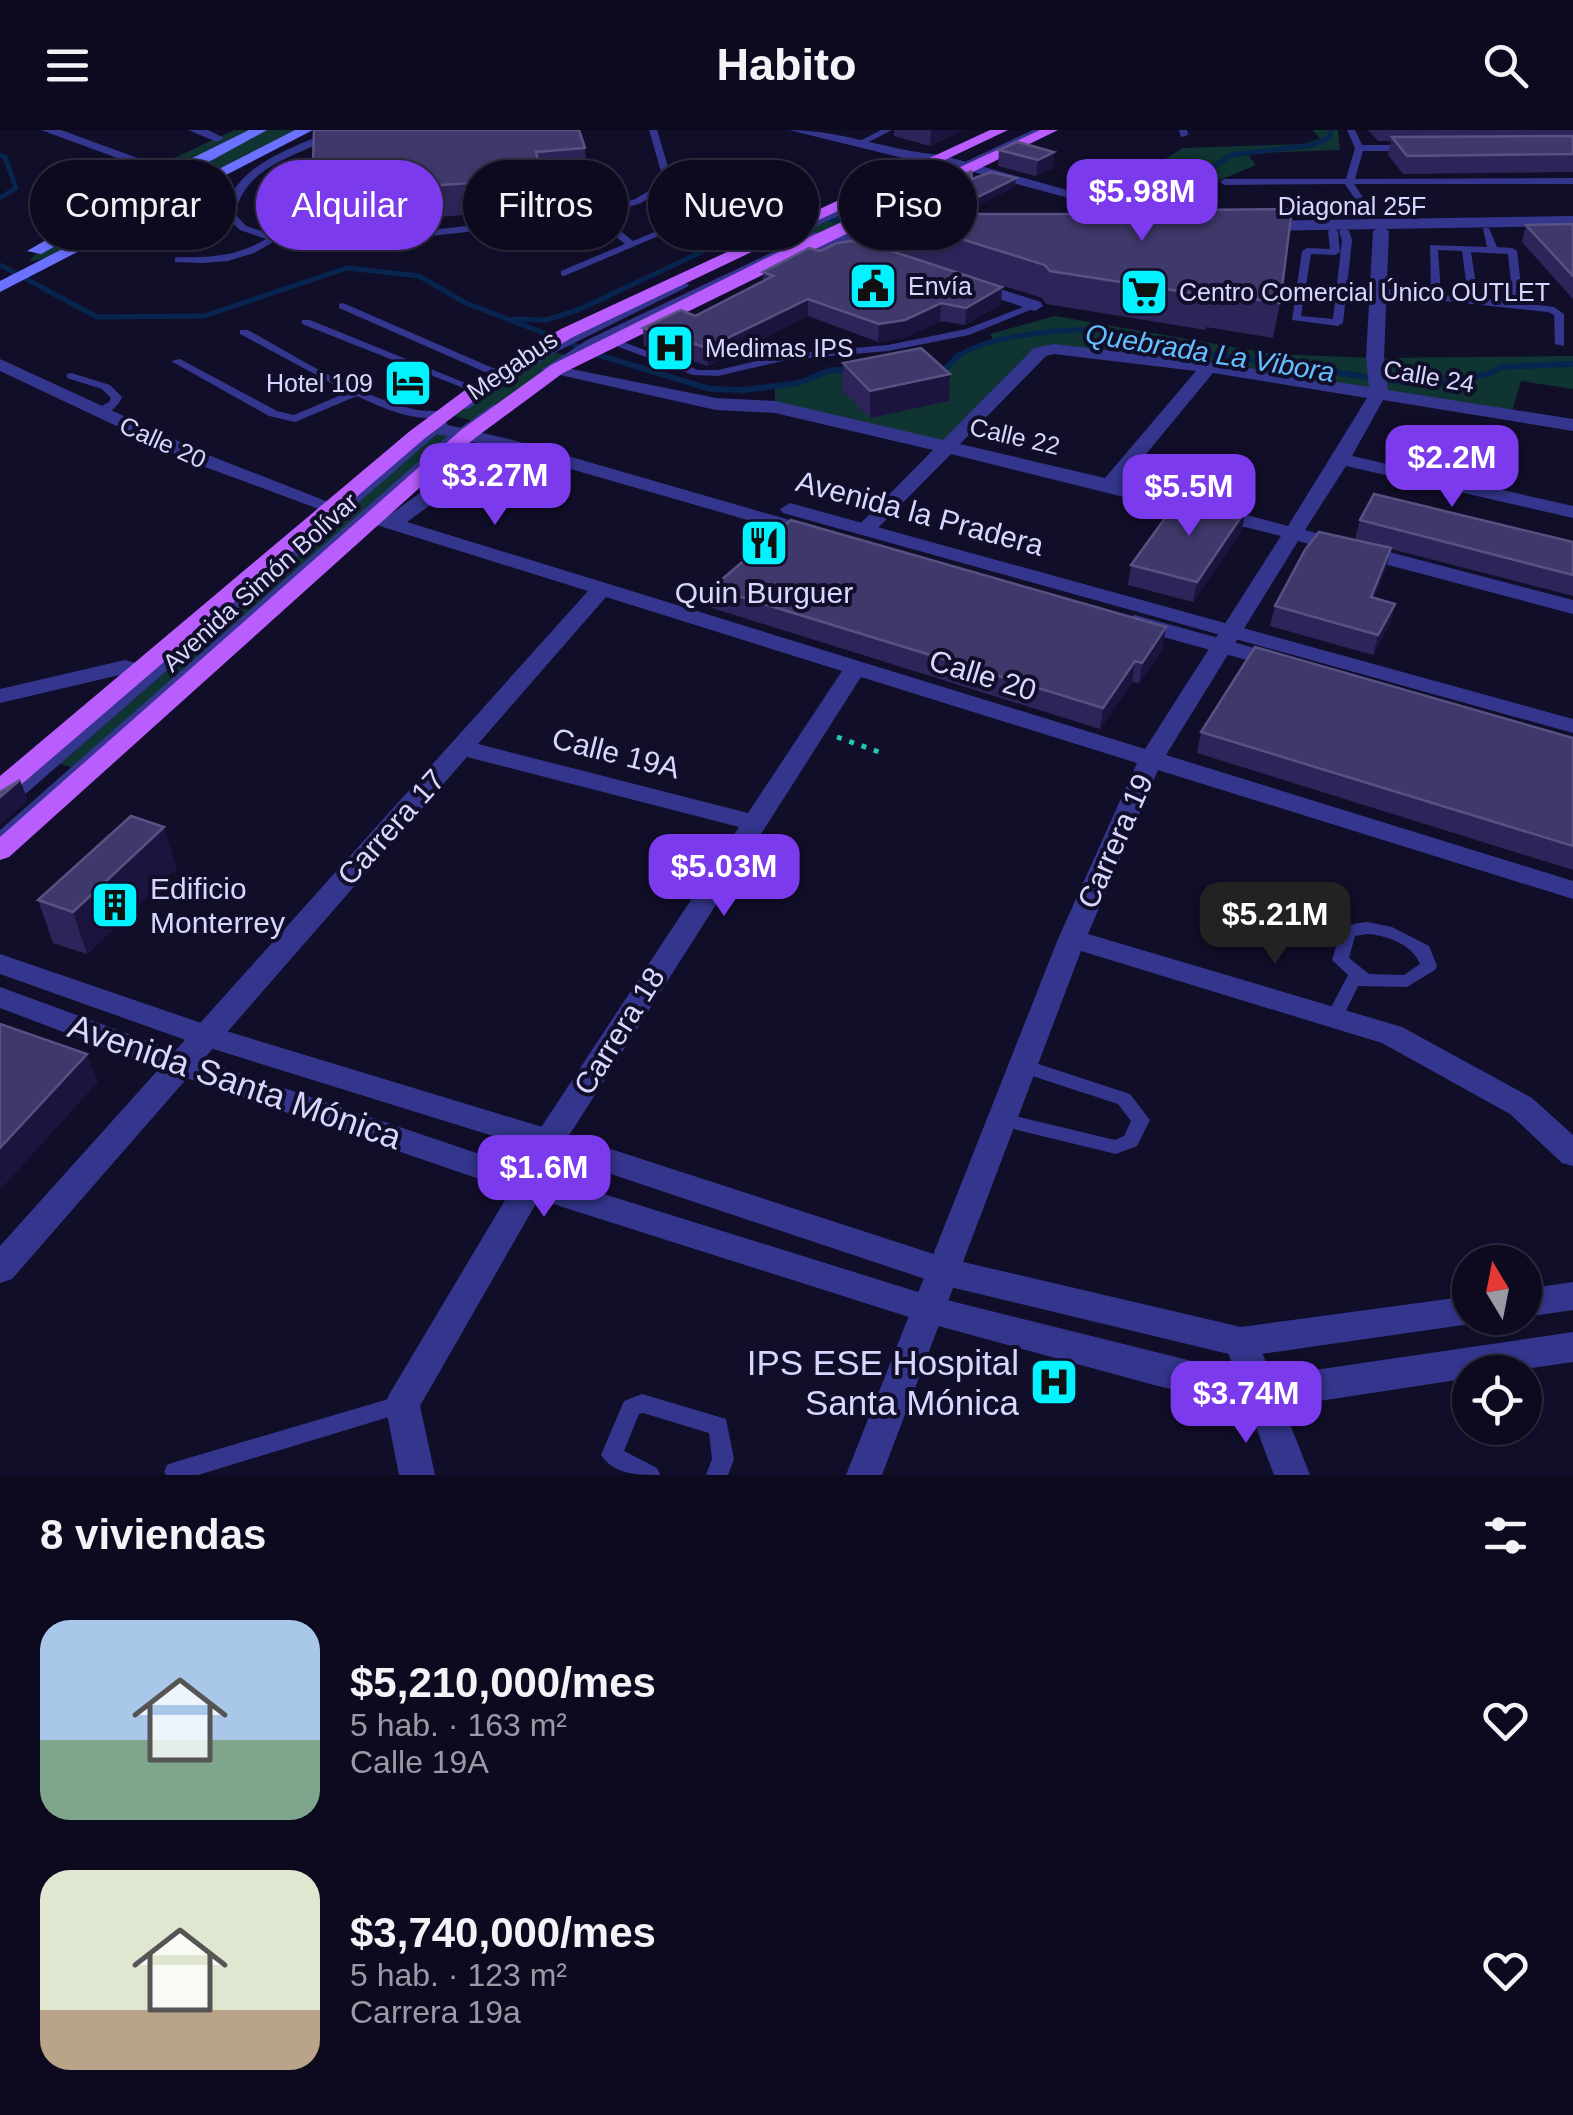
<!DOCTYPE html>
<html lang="es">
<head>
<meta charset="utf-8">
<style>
	:root { --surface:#0d0a20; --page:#1b182d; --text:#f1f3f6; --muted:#9a9aa5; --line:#2d2b3e; --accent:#7c3aed }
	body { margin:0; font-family:Helvetica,sans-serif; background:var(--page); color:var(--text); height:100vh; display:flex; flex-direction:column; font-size:38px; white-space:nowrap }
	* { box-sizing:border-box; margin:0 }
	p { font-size:32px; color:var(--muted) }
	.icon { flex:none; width:55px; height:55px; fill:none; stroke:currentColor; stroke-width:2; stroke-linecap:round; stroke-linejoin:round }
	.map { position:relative; height:1345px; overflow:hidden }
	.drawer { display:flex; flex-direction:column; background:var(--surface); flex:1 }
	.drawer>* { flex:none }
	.hud { position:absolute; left:30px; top:30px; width:1000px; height:90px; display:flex; gap:20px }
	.needle { width:65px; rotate:350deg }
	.fabs { position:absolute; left:1452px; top:1115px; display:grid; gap:20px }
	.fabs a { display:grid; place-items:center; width:90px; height:90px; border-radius:50%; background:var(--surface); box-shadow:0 2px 8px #0004,0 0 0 2px var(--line); font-size:50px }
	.price { position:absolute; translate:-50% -85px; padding:0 22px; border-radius:20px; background:var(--accent); color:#fff; font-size:32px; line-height:65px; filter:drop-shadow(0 2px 5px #0008) }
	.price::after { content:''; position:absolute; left:50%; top:60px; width:30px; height:22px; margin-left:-15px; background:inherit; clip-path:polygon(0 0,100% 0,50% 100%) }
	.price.active { background:#222; color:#fff }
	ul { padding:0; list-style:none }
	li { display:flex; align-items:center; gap:30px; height:250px; padding:0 40px }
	li span { display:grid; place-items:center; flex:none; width:280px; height:200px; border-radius:30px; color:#555 }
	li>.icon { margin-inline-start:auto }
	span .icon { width:120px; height:120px; fill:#fffc; stroke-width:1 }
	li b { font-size:42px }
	h2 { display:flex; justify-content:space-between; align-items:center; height:120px; padding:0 40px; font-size:42px }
	.pill { padding:0 35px; border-radius:45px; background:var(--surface); box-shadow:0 2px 8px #0004,0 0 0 2px var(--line); font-size:35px; line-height:90px }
	.pill.active { background:var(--accent); color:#fff }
	header { display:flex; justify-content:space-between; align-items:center; height:130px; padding:0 40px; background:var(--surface); font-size:45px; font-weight:800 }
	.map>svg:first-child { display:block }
	.green { fill:#103431 }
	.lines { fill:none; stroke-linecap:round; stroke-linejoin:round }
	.stream-far1 { stroke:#07254f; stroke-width:5 }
	.stream { stroke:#07254f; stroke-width:6 }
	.path { stroke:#24c5b3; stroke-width:5; stroke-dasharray:5 8; stroke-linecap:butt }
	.service { fill:#34368d; fill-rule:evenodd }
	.minor { fill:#34368d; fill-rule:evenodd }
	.tertiary { fill:#34368d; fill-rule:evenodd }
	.secondary { fill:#6d71ff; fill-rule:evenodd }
	.primary { fill:#ba5dff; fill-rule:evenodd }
	.wall { fill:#2d2559 }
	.shaded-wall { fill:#1a143e }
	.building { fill:#3f386a; stroke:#585182; stroke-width:2.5 }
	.labels { text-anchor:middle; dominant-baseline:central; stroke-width:8; stroke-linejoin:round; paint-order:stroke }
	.far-street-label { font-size:25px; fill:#d9d6ff; stroke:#110e2a }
	.far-poi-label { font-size:25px; fill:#d9d6ff; stroke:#110e2a; text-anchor:start }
	.far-water-label { font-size:28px; font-style:italic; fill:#64c0ff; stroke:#110e2a }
	.street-label { font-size:30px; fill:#d9d6ff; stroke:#110e2a }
	.poi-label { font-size:30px; fill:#d9d6ff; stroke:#110e2a }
	.near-street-label { font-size:35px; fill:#d9d6ff; stroke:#110e2a }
	.near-poi-label { font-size:35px; fill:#d9d6ff; stroke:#110e2a; text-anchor:end }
</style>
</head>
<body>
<header><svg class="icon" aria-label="menu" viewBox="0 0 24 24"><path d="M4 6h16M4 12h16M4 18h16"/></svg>Habito<svg class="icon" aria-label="search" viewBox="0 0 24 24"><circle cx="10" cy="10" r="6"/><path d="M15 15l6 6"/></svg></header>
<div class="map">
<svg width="1573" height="1345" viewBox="0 0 1573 1345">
	<rect width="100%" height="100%" fill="#110e2a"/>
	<!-- green -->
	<g class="green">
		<path d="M234,0H306L66,123L29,132C73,71 166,32 234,0Z"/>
		<polygon points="1312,0 1338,0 1340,20 1258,23 1249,26 1256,35 1198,59 1162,60 1141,69 1115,68 1172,35 1162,31 1183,18 1304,14 1320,8"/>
		<polygon points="929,41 941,45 802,111 789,106"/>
		<polygon points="1055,186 1273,224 1375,228 1573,226 1573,259 1521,251 1511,285 1209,237 1039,222 949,318 775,277 775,256 842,239 886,242 945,239 965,220 993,209 990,204"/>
		<polygon points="550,221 567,226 474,291 453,286"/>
		<polygon points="437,298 458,302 75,638 52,632"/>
	</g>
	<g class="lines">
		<!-- stream-far1 -->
		<g class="stream-far1">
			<polyline points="0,25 5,27 16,58 0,68"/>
			<polyline points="1123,67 1209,40 1231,25 1313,15 1329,7 1331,0"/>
			<polyline points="0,135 97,187 204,186 347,138 419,146 466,173 608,228"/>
			<path d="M514,189L546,190L578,180L765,92C813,82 863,97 913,92"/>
			<path d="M957,228C978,207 1071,196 1101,201C1145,209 1188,222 1232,228"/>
		</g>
		<!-- stream -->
		<g class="stream">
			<polyline points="599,225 710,259 744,260 799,253 831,240 853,240"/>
			<polyline points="1215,225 1425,255 1489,244 1501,237 1573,234"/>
			<polyline points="937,240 945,239 959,225"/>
		</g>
		<!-- path -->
		<polyline class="path" points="837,607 882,623"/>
		<!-- service -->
		<g class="service">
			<path d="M333,0H344C305,26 246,31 235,84L246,96L274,105L412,102L594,82L635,69L664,52L649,0H657L673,53L641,73L602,86L633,111L686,89L694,91L564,146L561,145V141L625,114L593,88L412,108L275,111L254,123L228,131L204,133L175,132V128L178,127C210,128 238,126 266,109L240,100L227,87C226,37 296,17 333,0Z"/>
			<polygon points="881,0 892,0 861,16 854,14"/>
			<polygon points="1033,0 1044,0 914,62 946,64 950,67 949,69 913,68 909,65 848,93 840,91"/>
			<polygon points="1179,0 1187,0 1188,5 1181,7"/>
			<polygon points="1347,0 1355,0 1362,15 1409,15 1413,18 1409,21 1363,21 1355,49 1573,48 1573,54 1354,54 1381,94 1376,97 1373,96 1345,54 1224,55 1220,52 1224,49 1346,49 1355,18"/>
			<polygon points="853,73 861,75 798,105 790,103"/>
			<polygon points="1333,98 1338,101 1340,122 1335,125 1311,124 1301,186 1333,189 1342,110 1339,101 1344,98 1349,101 1352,110 1343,193 1338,196 1292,190 1302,121 1307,118 1330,119 1328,101"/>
			<path d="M1483,98H1489L1497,117L1512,118L1517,121L1523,173L1554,177L1564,184V216L1555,214L1554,185L1548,182L1379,164L1374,161L1379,158L1431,163L1430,115L1487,117ZM1438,120L1462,121L1468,167L1441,165ZM1471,122L1508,124L1513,172L1478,168Z"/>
			<polygon points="815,102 818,103 818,107 610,207 698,240 718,240 787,224 888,215 966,199 1031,174 1040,176 969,205 888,221 787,230 718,246 693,245 606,212 605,209 550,242 541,240 587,210"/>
			<polygon points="835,109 838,110 838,114 803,132 795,130"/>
			<polygon points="684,152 689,155 687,157 554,223 468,279 460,279 458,277 546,219"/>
			<polygon points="343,173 502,242 503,244 494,246 339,178 339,174"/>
			<polygon points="302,190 310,190 480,259 471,261 302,194"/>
			<path d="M240,200H248C291,224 334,251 381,269C393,273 405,278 418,280C429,282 439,279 449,284C422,296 382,278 357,266L295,292L269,286L171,231L180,229L277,281L294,285L348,262L240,204Z"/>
			<path d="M71,243L110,255L122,267C118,278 105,287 93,285V281L109,272L111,268L102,259L67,248V244Z"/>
			<polygon points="494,274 500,277 498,279 451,314 5,712 0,713 0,700 443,310"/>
			<polygon points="442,291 448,294 446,296 5,682 0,684 0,671"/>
			<path d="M1367,792L1392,797L1429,816L1437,836L1435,840L1407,857L1358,856L1342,889H1330L1327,885L1348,845L1332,830L1340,803C1345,794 1358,793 1367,792ZM1367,804C1387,805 1413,815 1420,834L1404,845L1369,844L1349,828L1355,806Z"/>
			<polygon points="1023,929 1130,964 1150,990 1137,1016 1116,1024 997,995 994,990 997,985 1003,983 1115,1010 1124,1006 1131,991 1118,974 1017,941 1014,936 1017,931"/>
			<path d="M642,1264L726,1289L734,1329L728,1345H706L712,1329L709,1303L643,1283L639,1284L624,1321L657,1338L660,1345C638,1345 614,1345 601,1325L624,1271Z"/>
			<polygon points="402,1265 409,1267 412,1274 409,1281 402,1283 198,1345 166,1345 164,1342 167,1335 175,1332"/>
		</g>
		<!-- minor -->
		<g class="minor">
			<polygon points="41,0 61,0 162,37 150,40"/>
			<polygon points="188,0 208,0 224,8 217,12"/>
			<path d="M1381,96L1389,101L1384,228L1388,260L1573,289V301L1383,270L1352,326L1573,376V388L1346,336L1305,400L1573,470V484L1298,411L1166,625L1573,751V769L1158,640L1088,804L1402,897L1532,968L1573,1005V1036L1562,1033L1510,984L1382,913L1081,821L882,1345H846L1058,809L1137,633L861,547L563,1015L542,1063L420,1276L435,1345H399L385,1274L390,1263L517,1050L538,1002L739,697L467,627L12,1149L0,1153V1116L588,461L367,392V384L388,386L495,309H509V317L407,392L1145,619L1281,406L951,324L873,403L866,405L856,399L859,395L933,320L775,283L716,280L551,243V235L716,268L775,271L943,310L1034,218L1054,214L1209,232L1369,257L1366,228L1373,101ZM1054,224L1196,241L1105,348L960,314L1046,226ZM1213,243L1367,268L1288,396L1123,352ZM606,467L842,541L748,683L478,614Z"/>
			<polygon points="822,103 936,103 944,108 936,113 816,111 816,105"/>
			<polygon points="969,149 1041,172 1043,176 1035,181 963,157 963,151"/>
			<polygon points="0,229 211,326 341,377 338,381 324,381 197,334 0,241"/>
			<polygon points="125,530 147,536 150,541 139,548 124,544 0,573 0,559"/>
			<polygon points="1241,1197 1253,1202 1258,1212 1310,1345 1274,1345 1224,1212 1229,1202"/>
		</g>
		<!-- tertiary -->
		<g class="tertiary">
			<path d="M789,0C841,0 890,21 941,25L1139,80L1131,85L940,33L915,31Z"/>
			<polygon points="1573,86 1573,96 1259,101 1251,96 1259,91"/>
			<polygon points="426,290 509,309 824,400 827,404 817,410 810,408 498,318 419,300 417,296"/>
			<polygon points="790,373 1573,589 1573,603 783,383 780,379"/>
			<polygon points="1135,485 1287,527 1290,532 1279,539 1127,497 1124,492 1127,487"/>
			<polygon points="0,824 213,897 549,999 946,1128 1241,1197 1470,1166 1470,1188 1483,1188 1470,1194 1241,1227 946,1156 545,1022 194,913 0,844"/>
			<polygon points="0,857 189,926 533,1042 931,1166 1260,1248 1573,1202 1573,1232 1503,1242 1470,1242 1470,1248 1260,1280 1154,1255 931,1194 531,1067 169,942 0,878"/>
			<polygon points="1573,1152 1573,1180 1525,1187 1525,1159"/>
		</g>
		<!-- secondary -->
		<g class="secondary">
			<polygon points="249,0 267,0 41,124 27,121 158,45"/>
			<polygon points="295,0 313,0 0,162 0,151"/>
		</g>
		<!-- primary -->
		<g class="primary">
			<polygon points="990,0 1008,0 573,207 504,248 424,309 9,665 0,667 0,646 410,301 492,240 561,199"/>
			<polygon points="1040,0 1058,0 563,243 475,308 9,727 0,730 0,707 461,300 551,235 803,110"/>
		</g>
	</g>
	<!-- wall -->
	<g class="wall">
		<polygon points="314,0 585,18 587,49 542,52 544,79 318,96 312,64"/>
		<polygon points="894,0 963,0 930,16 894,6"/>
		<polygon points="1368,0 1573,0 1573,42 1403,44 1388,25 1391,11 1378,11"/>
		<polygon points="999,20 1054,22 1053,38 1036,46 998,36"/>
		<polygon points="972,49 1015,57 976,76 953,69 947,60 947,52"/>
		<polygon points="903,91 1280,173 1273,208 1206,197 1206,200 1046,174 1042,168 902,124"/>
		<polygon points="1573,94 1573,169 1522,112 1526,95"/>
		<polygon points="763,142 1001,174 965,195 940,191 904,208 878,212 808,186 708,236 644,216 643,198 695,186 763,151"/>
		<polygon points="843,233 950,244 949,271 870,288 842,260"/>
		<polygon points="1245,381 1242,400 1193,472 1128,455 1131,435"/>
		<polygon points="1360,390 1573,412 1573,466 1391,419 1386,438 1374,468 1395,474 1390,494 1373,525 1270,496 1275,476 1388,418 1355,409"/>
		<polygon points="712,458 1163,518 1139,553 1132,552 1100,599 712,478"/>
		<polygon points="1201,602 1573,608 1573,740 1197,623"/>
		<polygon points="177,738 87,824 53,813 38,770"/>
	</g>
	<!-- shaded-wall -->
	<g class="shaded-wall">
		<polygon points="931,0 963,0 930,16"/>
		<polygon points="1054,22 1053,38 1036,46 1038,30"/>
		<polygon points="1016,48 1015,57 976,76 976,68"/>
		<polygon points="1002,157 1001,174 965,195 966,178"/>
		<polygon points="808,169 808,186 708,236 707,218"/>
		<polygon points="941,173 940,191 904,208 878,212 879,194"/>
		<polygon points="950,244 949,271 870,288 870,261"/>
		<polygon points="1245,381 1242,400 1193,472 1197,452"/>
		<polygon points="1391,418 1386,438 1366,488 1371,467"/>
		<polygon points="1395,474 1390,494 1373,525 1378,505"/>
		<polygon points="1166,497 1163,518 1139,553 1142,533"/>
		<polygon points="1135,531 1132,552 1100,599 1103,578"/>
		<polygon points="20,650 28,671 0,695 0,667"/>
		<polygon points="164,697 177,738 87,824 73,782"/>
		<polygon points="87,924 98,952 0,1060 0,1018"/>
	</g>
	<!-- building -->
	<g class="building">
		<polygon points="314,0 579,0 585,18 536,22 542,48 312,64"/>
		<polygon points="1573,6 1573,24 1407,26 1392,7"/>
		<polygon points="1018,12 1054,22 1038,30 999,20"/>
		<polygon points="971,41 972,49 991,42 1016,48 976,68 954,61 947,52"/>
		<polygon points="1123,64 1188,80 1292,79 1280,173 1211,163 1211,166 1050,141 1045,135 903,91 919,84 1069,84"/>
		<polygon points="1573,94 1573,146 1526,95"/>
		<polygon points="852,111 879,117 1002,157 966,178 941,173 905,190 879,194 808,169 707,218 643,198 681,180 695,186 773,146 763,142 809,118 820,121 837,113"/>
		<polygon points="921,218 950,244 870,261 843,233"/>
		<polygon points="1374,364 1573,412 1573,445 1360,390"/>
		<polygon points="1182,365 1245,381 1197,452 1131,435"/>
		<polygon points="791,390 1166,497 1142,533 1135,531 1103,578 712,458"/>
		<polygon points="1319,402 1391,418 1371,467 1395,474 1378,505 1275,476 1305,420"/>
		<polygon points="1255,517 1573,608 1573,716 1201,602"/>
		<polygon points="20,650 0,667 0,662"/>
		<polygon points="131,686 164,697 73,782 38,770"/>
		<polygon points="0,894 87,924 0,1018"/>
	</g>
	<!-- icons -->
	<defs>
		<g id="civic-square" transform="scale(2.5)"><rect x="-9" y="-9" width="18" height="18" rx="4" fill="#02f3ff" stroke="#110e2a"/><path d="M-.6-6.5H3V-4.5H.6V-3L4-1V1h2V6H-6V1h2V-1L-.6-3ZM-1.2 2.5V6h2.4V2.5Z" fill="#111"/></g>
		<g id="supermarket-square" transform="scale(2.5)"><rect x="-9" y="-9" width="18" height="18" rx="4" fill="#02f3ff" stroke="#110e2a"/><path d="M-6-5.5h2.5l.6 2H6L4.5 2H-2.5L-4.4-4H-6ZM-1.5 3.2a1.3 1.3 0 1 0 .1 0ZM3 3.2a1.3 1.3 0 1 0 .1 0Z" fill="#111"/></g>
		<g id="hospital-square" transform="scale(2.5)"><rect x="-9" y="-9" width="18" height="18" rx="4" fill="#02f3ff" stroke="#110e2a"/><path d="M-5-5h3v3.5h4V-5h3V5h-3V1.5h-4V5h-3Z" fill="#111"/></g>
		<g id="hotel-square" transform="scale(2.5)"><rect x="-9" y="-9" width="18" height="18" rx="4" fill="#02f3ff" stroke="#110e2a"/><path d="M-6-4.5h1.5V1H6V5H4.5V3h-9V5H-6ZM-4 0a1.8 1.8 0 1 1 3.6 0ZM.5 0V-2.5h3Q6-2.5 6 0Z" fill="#111"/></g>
		<g id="restaurant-square" transform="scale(2.5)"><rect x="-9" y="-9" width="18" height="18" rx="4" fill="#02f3ff" stroke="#110e2a"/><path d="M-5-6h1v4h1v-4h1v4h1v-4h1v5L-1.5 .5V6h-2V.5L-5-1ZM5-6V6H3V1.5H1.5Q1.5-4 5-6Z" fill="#111"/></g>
		<g id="building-square" transform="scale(2.5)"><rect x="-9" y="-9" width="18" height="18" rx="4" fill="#02f3ff" stroke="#110e2a"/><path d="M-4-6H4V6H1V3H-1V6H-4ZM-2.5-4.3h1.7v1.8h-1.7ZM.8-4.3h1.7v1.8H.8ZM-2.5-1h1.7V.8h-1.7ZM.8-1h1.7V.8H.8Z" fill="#111"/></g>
	</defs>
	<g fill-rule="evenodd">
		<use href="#civic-square" x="873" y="156"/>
		<use href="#supermarket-square" x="1144" y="162"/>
		<use href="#hospital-square" x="670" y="218"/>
		<use href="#hotel-square" x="408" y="253"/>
		<use href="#restaurant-square" x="764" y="413"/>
		<use href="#building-square" x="115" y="775"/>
		<use href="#hospital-square" x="1054" y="1252"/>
	</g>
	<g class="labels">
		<!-- far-street labels -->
		<g class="far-street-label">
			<text x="1352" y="76">Diagonal 25F</text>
			<text transform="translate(512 235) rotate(-34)">Megabus</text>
			<text transform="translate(1429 246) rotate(10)">Calle 24</text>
			<text transform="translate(1015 306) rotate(13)">Calle 22</text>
			<text transform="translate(163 312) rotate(24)">Calle 20</text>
			<text transform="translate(260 452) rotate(-42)">Avenida Simón Bolívar</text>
		</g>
		<!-- far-poi labels -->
		<g class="far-poi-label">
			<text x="908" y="156">Envía</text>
			<text x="1179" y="162">Centro Comercial Único OUTLET</text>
			<text x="705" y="218">Medimas IPS</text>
			<text x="373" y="253" text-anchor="end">Hotel 109</text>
		</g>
		<!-- far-water labels -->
		<g class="far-water-label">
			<text transform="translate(1210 223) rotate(9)">Quebrada La Vibora</text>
		</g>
		<!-- street labels -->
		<g class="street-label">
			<text transform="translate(920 383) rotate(15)">Avenida la Pradera</text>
			<text transform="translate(983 545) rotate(17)">Calle 20</text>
			<text transform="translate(616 623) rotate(14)">Calle 19A</text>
			<text transform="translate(391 697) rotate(-48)">Carrera 17</text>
			<text transform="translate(1115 711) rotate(-66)">Carrera 19</text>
			<text transform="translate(619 901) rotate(-58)">Carrera 18</text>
		</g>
		<!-- poi labels -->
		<g class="poi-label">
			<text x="764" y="462">Quin Burguer</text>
			<text x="150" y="758" text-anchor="start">Edificio<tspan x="150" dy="34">Monterrey</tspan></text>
		</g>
		<!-- near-street labels -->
		<g class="near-street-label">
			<text transform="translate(235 951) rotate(19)">Avenida Santa Mónica</text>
		</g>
		<!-- near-poi labels -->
		<g class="near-poi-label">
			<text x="1019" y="1232">IPS ESE Hospital<tspan x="1019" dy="40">Santa Mónica</tspan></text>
		</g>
	</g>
</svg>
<div class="fabs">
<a><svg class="needle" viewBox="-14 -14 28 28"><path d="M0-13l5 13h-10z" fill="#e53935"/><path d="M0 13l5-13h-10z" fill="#9a9aa5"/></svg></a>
<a><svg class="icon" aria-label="locate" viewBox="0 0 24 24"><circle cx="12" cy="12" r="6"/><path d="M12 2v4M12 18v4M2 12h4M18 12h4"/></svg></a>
</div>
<b class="price" style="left:1142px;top:114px">$5.98M</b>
<b class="price" style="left:1452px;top:380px">$2.2M</b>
<b class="price" style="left:495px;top:398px">$3.27M</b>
<b class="price" style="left:1189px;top:409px">$5.5M</b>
<b class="price" style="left:724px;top:789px">$5.03M</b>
<b class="price active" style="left:1275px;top:837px">$5.21M</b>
<b class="price" style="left:544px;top:1090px">$1.6M</b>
<b class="price" style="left:1246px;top:1316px">$3.74M</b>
<div class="hud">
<a class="pill">Comprar</a>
<a class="pill active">Alquilar</a>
<a class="pill">Filtros</a>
<a class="pill">Nuevo</a>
<a class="pill">Piso</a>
</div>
</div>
<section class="drawer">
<h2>8 viviendas<svg class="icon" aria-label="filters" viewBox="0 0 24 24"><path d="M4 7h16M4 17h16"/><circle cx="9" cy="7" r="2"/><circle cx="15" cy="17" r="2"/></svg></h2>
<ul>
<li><span style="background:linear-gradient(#a9c7e8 60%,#7fa58c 0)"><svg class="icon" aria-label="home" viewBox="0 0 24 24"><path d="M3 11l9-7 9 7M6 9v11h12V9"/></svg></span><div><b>$5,210,000/mes</b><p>5 hab. · 163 m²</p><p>Calle 19A</p></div><svg class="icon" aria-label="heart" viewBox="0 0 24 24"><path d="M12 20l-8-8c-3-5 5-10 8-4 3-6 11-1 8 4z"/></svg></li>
<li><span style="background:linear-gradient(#dfe7d0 70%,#b9a48a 0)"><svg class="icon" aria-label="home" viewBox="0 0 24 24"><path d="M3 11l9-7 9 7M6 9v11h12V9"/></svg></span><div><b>$3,740,000/mes</b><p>5 hab. · 123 m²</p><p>Carrera 19a</p></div><svg class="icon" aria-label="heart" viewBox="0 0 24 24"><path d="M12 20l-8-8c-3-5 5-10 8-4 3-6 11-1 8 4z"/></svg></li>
</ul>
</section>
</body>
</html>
